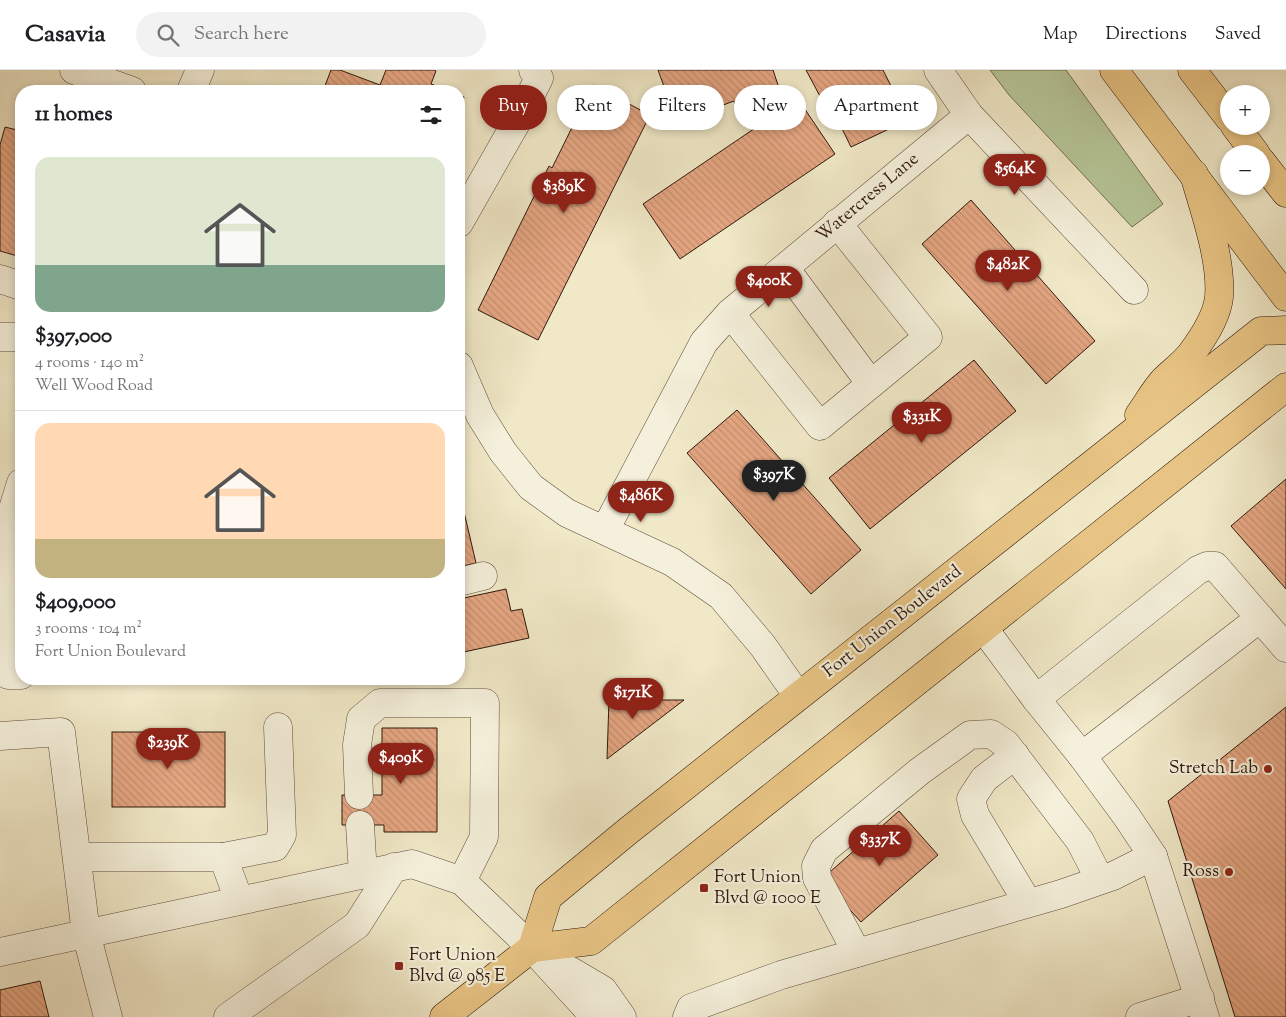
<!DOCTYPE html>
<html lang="en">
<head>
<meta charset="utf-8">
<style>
	:root { --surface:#fff; --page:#f2f2f2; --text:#202124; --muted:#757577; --line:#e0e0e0; --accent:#8f2418 }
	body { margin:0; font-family:"Sorts Mill Goudy",serif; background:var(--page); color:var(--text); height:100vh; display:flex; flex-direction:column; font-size:19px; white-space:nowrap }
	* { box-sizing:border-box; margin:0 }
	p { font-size:16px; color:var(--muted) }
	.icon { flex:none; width:28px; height:28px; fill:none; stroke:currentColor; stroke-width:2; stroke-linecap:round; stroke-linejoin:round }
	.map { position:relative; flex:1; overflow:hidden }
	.sheet { position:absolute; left:15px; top:15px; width:450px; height:600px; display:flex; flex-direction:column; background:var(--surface); border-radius:20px; box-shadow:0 2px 8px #0003 }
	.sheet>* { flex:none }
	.hud { position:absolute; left:480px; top:15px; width:475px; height:45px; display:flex; gap:10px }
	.tools { position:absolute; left:1220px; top:15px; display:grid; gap:10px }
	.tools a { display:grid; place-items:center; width:50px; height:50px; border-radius:50%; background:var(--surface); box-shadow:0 2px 8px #0003; font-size:25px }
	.price { position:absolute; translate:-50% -42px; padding:0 11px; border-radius:18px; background:var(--accent); color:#fff; font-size:16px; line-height:32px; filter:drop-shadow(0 1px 2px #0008) }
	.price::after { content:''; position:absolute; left:50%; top:30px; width:15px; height:11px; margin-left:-8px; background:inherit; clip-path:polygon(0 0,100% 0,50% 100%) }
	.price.selected { background:#222; color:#fff }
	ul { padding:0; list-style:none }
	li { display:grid; align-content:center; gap:10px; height:265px; padding:0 20px }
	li+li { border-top:1px solid var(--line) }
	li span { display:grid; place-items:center; height:155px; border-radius:15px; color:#555 }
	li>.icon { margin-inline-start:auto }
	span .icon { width:90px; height:90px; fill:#fffc; stroke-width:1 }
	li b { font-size:21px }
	h2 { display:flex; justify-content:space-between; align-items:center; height:60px; padding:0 20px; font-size:21px }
	.chip { padding:0 18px; border-radius:22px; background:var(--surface); box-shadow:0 2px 8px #0003; font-size:18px; line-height:45px }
	.chip.selected { background:var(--accent); color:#fff }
	header { display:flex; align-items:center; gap:30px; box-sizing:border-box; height:70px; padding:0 25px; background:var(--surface); border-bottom:1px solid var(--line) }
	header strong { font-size:24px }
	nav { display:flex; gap:28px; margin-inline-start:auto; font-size:18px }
	.search { width:350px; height:45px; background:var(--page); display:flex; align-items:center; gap:12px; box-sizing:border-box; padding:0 18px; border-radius:28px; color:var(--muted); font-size:19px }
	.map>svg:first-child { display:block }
	.grass { fill:#b6c698; stroke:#726f52 }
	.building { fill:url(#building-back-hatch); stroke:#2e180d }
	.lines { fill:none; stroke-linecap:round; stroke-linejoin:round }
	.minor-casing { stroke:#5e4c3c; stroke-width:29 }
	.major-casing { stroke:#2e180d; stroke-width:29 }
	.minor { stroke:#f5f0db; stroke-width:28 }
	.major { stroke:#e8c484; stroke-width:28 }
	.poi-dot { fill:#8f2418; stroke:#f5f0db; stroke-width:2 }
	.labels { text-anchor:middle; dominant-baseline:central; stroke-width:4.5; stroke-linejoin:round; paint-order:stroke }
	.street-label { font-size:18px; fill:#2e180d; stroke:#f5f0db }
	.poi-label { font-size:18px; fill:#2e180d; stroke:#f5f0db; text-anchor:end }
</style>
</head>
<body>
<header>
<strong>Casavia</strong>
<div class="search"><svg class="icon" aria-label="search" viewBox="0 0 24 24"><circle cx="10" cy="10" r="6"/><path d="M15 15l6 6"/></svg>Search here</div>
<nav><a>Map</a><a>Directions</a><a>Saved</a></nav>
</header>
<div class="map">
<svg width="1286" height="947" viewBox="0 0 1286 947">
	<defs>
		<pattern id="building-back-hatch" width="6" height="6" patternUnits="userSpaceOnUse" patternTransform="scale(1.25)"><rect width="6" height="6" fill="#e5a682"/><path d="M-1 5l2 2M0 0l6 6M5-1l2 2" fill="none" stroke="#c58e6f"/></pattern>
	</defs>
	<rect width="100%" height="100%" fill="#f0e8c7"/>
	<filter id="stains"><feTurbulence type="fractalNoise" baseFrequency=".004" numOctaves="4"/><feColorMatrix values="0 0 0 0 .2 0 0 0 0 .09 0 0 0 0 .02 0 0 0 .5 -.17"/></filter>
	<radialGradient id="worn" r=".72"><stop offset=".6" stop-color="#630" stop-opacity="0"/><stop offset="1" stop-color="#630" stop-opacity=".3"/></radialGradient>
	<!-- grass -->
	<polygon class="grass" points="990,0 1066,0 1163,134 1132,157 1009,25"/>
	<!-- building -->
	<g class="building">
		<polygon points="331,0 340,0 380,15 386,0 434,0 436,1 431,14 449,21 323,21"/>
		<polygon points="658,0 773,0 779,18 735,34 734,31 677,52"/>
		<polygon points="806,0 883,0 908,50 851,77 827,28 822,30"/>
		<polygon points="593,15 650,45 538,270 478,240 549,96 552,98"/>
		<polygon points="459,25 464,27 459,41"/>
		<polygon points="798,29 835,84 680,189 643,134"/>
		<polygon points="5,57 21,61 21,187 0,181 0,75"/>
		<polygon points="971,130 1095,271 1046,314 922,174"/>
		<polygon points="974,290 1016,341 870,459 829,408"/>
		<polygon points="737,340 861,480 811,524 687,383"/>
		<polygon points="1286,409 1286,519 1231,456"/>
		<polygon points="464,442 476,493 459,497 459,444"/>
		<polygon points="506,519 511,541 522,539 529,568 459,583 459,529"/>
		<polygon points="609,630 684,630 607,689"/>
		<polygon points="1286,637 1286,947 1235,947 1168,731"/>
		<polygon points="382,658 437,658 437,762 384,762 384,755 342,755 342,725 382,725"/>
		<rect x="112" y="662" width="113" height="75"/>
		<polygon points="899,741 938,785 861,852 822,809"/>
		<polygon points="40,911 49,947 0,947 0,920"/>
	</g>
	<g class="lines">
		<!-- minor casing -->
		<g class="minor-casing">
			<g id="minor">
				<polyline points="74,0 132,21"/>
				<polyline points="938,0 969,45 1134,220"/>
				<polyline points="191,21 200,0"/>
				<polyline points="459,153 520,46 539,8 533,0"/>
				<polyline points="785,198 871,314"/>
				<polyline points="0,209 21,216"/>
				<polyline points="730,243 820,356 928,267 837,153"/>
				<polyline points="0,267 21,267"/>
				<polyline points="459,296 480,345 503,382 531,417 567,443 672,492 721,526 763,576 798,626"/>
				<polyline points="21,413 8,455 8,605 21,605"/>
				<polyline points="605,460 704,272 730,243 969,45"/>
				<polyline points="459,512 483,506"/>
				<polyline points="984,559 1036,629 1082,686 1127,747 1153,786 1205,947"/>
				<polyline points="1036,629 1198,500 1207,496 1215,496 1286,578"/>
				<polyline points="0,666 61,662 86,863 108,947"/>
				<polyline points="1015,685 984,709 971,729 975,745 1028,833"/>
				<polyline points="1082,686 1260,548"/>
				<polyline points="359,725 357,675 361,649 380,633 485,633 484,767 462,811"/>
				<polyline points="360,755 363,804"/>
				<polyline points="77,787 223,787 239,830"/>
				<polyline points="223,787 275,777 282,765 278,657"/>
				<polyline points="0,882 412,794 462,811 532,878 595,947"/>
				<polyline points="857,883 817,808 816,796 824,780 920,701 970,665 991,664 1006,674 1080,771 1100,810"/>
				<polyline points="557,893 603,920 622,947"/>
				<polyline points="228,947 357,855 394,797"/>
				<polyline points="687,947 691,938 781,905 1061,824 1113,806 1153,786"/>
				<polyline points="1140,947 1200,928"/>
			</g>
		</g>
		<!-- major casing -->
		<g class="major-casing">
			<g id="major">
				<polyline points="1114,0 1286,227"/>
				<polyline points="1192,0 1229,48"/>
				<polyline points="1235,56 1256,84"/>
				<polyline points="1261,91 1286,123"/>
				<path d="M1139,345C1147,334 1154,321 1163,311C1172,302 1183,294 1191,284C1203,268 1217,247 1219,227C1222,189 1204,140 1194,104"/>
				<polyline points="532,878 548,827 628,761 1261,261 1286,260"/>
				<polyline points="444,947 532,878 591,871 1286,317"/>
			</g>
		</g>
		<!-- minor -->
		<use href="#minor" class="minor"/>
		<!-- major -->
		<use href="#major" class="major"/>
	</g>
	<!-- markers -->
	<g class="poi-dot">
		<circle cx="1268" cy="699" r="5"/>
		<circle cx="1229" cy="802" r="5"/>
		<rect x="699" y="813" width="10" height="10" rx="2.5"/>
		<rect x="394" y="891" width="10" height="10" rx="2.5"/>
	</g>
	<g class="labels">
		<!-- street labels -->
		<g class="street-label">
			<text transform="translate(868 128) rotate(-40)">Watercress Lane</text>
			<text transform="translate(893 552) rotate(-38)">Fort Union Boulevard</text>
		</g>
		<!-- poi labels -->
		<g class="poi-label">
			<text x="1258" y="699">Stretch Lab</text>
			<text x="1219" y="802">Ross</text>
			<text x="714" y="808" text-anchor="start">Fort Union<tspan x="714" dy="21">Blvd @ 1000 E</tspan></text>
			<text x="409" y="886" text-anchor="start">Fort Union<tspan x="409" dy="21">Blvd @ 985 E</tspan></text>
		</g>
	</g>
	<rect width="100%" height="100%" filter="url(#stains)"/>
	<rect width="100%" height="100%" fill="url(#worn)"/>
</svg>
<div class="tools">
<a>+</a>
<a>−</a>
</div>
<b class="price" style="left:1015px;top:126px">$564K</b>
<b class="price" style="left:564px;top:144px">$389K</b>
<b class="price" style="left:1008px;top:222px">$482K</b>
<b class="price" style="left:769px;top:238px">$400K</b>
<b class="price" style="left:922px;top:374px">$331K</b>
<b class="price selected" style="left:774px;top:432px">$397K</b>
<b class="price" style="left:641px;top:453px">$486K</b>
<b class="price" style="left:633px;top:650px">$171K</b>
<b class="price" style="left:168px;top:700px">$239K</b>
<b class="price" style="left:401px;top:715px">$409K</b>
<b class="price" style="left:880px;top:797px">$337K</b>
<div class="hud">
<a class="chip selected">Buy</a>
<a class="chip">Rent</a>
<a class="chip">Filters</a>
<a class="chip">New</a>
<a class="chip">Apartment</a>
</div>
<section class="sheet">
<h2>11 homes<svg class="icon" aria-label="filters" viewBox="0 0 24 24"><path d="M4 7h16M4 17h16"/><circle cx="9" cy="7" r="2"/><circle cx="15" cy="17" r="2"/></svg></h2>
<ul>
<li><span style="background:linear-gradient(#dfe7d0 70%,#7fa58c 0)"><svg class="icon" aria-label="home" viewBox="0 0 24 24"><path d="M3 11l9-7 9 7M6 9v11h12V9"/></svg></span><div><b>$397,000</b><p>4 rooms · 140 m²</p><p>Well Wood Road</p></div></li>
<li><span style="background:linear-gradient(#ffd9b3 75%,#c2b280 0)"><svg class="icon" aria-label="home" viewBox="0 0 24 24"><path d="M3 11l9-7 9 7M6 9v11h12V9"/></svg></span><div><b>$409,000</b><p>3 rooms · 104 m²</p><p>Fort Union Boulevard</p></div></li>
</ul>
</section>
</div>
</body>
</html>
